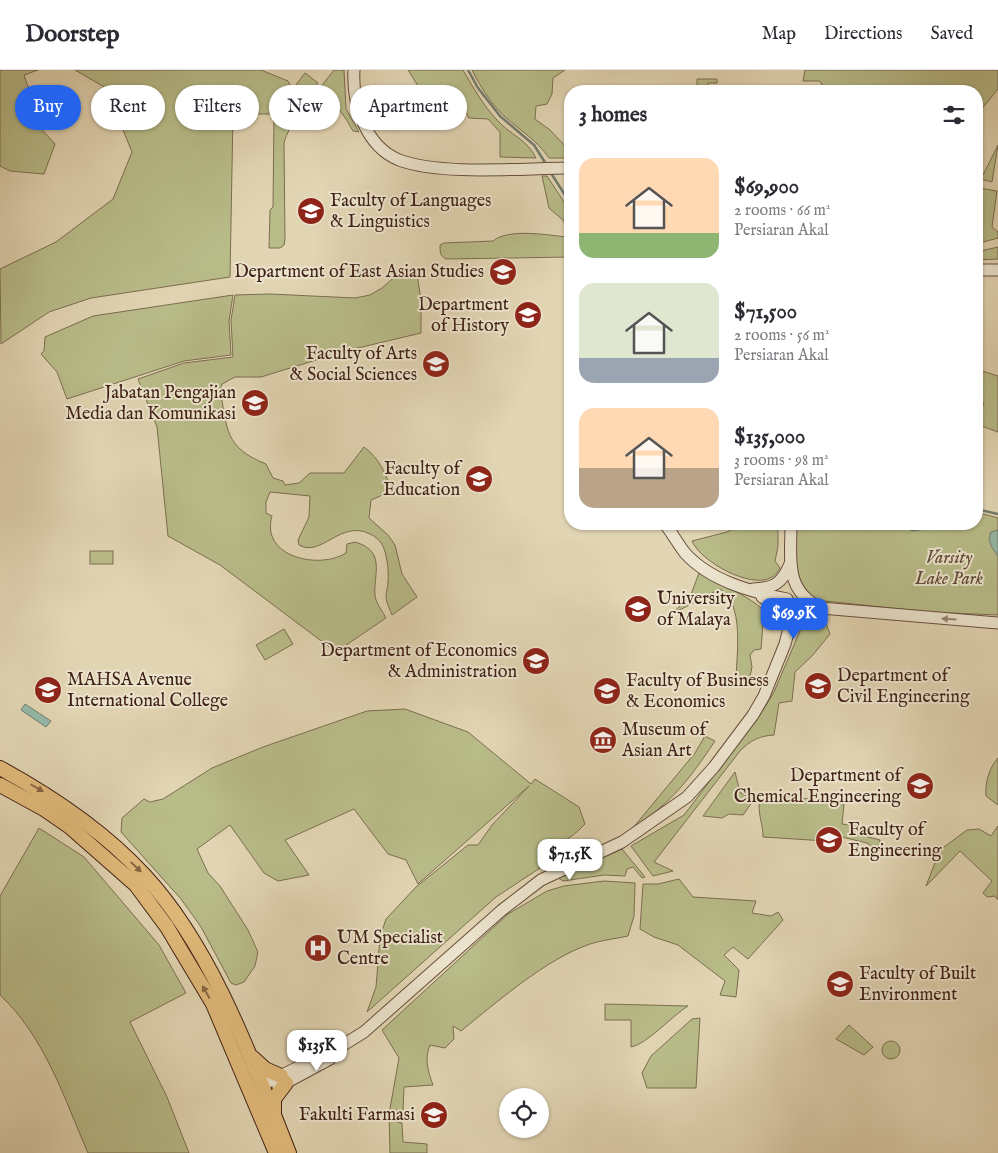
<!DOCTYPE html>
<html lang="en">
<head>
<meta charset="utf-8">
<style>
	:root { --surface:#fff; --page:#f7f7f7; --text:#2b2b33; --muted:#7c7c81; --line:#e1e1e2; --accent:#2563eb }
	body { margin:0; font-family:"IM FELL English",serif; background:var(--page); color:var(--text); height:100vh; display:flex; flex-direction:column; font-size:19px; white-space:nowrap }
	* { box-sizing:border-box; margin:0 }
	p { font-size:16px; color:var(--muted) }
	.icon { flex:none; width:28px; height:28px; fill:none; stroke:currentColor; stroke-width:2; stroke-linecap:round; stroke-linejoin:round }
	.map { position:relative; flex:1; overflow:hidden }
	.side { position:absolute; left:564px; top:15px; width:419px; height:445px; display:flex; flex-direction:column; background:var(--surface); border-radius:20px; box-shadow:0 1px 4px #0004 }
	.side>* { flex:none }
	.guide { position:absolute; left:15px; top:15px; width:474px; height:45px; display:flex; gap:10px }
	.tools { position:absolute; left:499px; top:1018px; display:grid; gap:10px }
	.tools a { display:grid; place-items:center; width:50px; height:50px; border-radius:50%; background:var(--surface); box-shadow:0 1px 4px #0004; font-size:25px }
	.price { position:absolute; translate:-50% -42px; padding:0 11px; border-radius:10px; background:#fff; color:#222; font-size:16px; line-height:32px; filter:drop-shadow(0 1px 2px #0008) }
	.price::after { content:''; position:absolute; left:50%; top:30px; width:15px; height:11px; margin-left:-8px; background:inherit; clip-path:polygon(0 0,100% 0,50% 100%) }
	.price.on { background:var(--accent); color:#fff }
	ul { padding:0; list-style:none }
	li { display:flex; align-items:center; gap:15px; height:125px; padding:0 15px }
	li span { display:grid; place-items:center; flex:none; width:140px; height:100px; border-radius:15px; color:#555 }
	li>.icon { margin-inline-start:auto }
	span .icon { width:60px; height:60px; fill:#fffc; stroke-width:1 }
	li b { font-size:21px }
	h2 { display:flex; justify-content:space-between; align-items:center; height:60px; padding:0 15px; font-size:21px }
	.chip { padding:0 18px; border-radius:22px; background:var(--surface); box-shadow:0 1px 4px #0004; font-size:18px; line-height:45px }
	.chip.on { background:var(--accent); color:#fff }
	header { display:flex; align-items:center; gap:30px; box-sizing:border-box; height:70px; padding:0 25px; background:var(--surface); border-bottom:1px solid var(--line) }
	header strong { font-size:24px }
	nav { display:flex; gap:28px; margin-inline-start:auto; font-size:18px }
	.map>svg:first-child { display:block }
	.green { fill:#b8bc89; stroke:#7c6e50 }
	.water { fill:#95b9a9; stroke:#737c6e }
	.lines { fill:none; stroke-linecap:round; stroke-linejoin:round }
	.stream { stroke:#737c6e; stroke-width:2.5 }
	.tertiary-casing { stroke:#684e3d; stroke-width:13 }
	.primary-casing { stroke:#402116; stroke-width:16 }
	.tertiary { stroke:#ece4ce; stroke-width:11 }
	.primary { stroke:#e1ba7a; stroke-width:14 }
	.oneway { fill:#968272 }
	.oneway2 { fill:#886643 }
	.labels { text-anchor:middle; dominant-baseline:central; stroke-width:4; stroke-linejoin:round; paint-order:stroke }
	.poi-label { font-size:18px; fill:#402116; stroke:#ece4ce; text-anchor:start }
	.park-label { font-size:18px; font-style:italic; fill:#5e4833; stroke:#ece4ce }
</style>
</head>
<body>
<header>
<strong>Doorstep</strong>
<nav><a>Map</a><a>Directions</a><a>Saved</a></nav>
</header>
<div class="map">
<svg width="998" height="1083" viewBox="0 0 998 1083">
	<rect width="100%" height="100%" fill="#e2d5b3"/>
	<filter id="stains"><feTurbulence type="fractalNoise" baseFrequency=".004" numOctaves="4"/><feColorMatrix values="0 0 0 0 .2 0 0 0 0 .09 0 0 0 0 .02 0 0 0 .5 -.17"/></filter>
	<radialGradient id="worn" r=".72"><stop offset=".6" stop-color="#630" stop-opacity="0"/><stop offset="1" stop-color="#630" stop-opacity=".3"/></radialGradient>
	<!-- green -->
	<g class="green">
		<polygon points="0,0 38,0 24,5 43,61 55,74 44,104 10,101 0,96"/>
		<path d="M75,0H261L288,11L291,17L286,28L305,3L318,13L300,38L286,28L302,41L334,0H344L346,39L359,62L353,61C348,53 342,40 334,36C312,24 288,55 284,73L285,169L284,175L280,178H269L270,140L273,137L274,44H233L230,207L91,228L49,242L1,274L0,199L56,172L113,129L132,82L106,18Z"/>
		<path d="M408,0H463C473,17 483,35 497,50C509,64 528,70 536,88L500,87V62L488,49L469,48L464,39L438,36L439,29L425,27Z"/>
		<path d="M472,0H565L553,8L552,24L547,34L536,36L535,49L550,60L570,81V88H549C536,69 519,60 503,45C490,32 480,16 472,0Z"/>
		<polygon points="805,0 998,0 998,19 976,46 976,21 832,21 832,17 822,15 820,11 803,11"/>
		<polygon points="697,9 717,9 717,13 708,13 708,21 697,21"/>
		<polygon points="998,75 992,112 981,109"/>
		<path d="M542,106H547L570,141V187L446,189C440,186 440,182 440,175L444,173L493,171C509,158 547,165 567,167L564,151L549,138Z"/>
		<polygon points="980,118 997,121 992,157 998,162 998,168 976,174 976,126"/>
		<polygon points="998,177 998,189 976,190 976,182"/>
		<path d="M398,204H417L421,230V263L345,281L261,307H235L222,314L220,320C228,360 224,377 266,394L273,408L283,411L285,415L299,413L310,403H344L364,377C380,389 385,403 392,421L371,430L369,448L388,465L395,475L402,504L417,527L392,545C390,539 386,532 386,527C386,522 388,517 388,512C389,500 387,484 382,474C379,470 375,466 370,464C341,449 321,488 299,475L298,470L309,447L310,426L270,422L266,432V443L272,446C260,487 319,500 346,483L347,474L355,472C390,482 370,510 376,530C378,536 383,542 386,548L336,582L220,495L168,466L157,357L138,309L184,293L233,287L231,250L235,225L270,224L355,228L370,225L382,218Z"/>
		<polygon points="233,225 229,251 231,285 184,291 67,329 57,302 41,284 44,281 45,267 93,246"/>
		<polygon points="976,299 998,306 998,362 976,354 976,345 984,334 976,322"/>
		<path d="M976,442L998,448V545L929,542L815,530C791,507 796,485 797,454H976Z"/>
		<path d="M742,454H778V476L775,491L780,498C778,501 775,506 772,507C751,520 700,491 692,471L727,462Z"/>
		<rect x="90" y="481" width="23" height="13"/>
		<path d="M699,503C717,513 752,527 764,541L761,579L754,580L750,585L752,597L748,616L736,607C737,582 744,534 720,519L670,545L690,527Z"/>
		<path d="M824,548L830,564L812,586L795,602L792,631L779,633L774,665C759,666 751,670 740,681L654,792L673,801L653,806L631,776L684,745L760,645L774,622L802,556L810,551Z"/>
		<polygon points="284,559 293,574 265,590 256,575"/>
		<path d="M405,639L468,662L531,714L535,709L579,737L585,754C580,759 575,764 569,768C556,777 540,779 540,798L496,827L367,942L376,917L380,867L386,849L416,817L468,775H478L492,755L529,716L418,814L406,790L388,784L354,739L285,770L309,805L278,811L264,803L230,755L197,779L208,803L220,816L248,860L258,882L255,896L244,912L236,915L231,913L201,857L181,829L121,762L122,748L144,729L150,732L163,729L212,698L263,677L367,641Z"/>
		<path d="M705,666L715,671C689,710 672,732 632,759L695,683Z"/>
		<path d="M998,688V735L986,726C985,713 989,698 998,688Z"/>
		<polygon points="735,702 740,722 753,731 743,745 729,744 722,748 703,746"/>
		<path d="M771,724L844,734L842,754L857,756L856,764L880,770L878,781L867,773L842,767L841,772L763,767C763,755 759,748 759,735Z"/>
		<polygon points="998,756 998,830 995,826 987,827 983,823 992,811 960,781 926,816 940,780 967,760 979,759 991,766"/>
		<path d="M39,758L84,787L159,875L186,923L130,952L167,1027L189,1083H88C64,1028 45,967 0,925V826Z"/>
		<polygon points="622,779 645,807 642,808 633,797 627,799 625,806 604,805 563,811 558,808"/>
		<polygon points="679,809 693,827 756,831 752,843 771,846 778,842 783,850 748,889 733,877 724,885 739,900 736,927 720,925 725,911 678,875 654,867 640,859 643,814 658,814"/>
		<path d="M604,811L635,813L634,846L628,866C615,869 602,870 590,874C546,889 497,932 461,961L453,956L454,969L445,978L430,975C424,989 428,1001 433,1015L404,1017L403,1040L392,1042L393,1051L402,1053L403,1072L427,1074V1083H390L389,1044L399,988L382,960L508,844L547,821L564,816Z"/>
		<path d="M605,934L688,936C672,946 647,974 631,977V950H605Z"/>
		<polygon points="700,948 696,1018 647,1018 642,1003 651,986 692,949"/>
		<polygon points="849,955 873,977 864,985 836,969"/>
		<circle cx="891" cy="980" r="9"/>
	</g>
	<!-- water -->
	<g class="water">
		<path d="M998,460V486C992,478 987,472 991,462Z"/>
		<polygon points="25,634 51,651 46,657 21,640"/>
	</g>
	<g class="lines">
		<!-- stream -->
		<g class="stream">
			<polyline points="468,0 478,18 500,46 534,75 546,94"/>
			<polyline points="551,103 570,133"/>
			<polyline points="976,439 998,444"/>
			<polyline points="903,454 912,460 921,459"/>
		</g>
		<!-- tertiary casing -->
		<g class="tertiary-casing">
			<g id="tertiary">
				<path d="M354,0C352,33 365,76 399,90C442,106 523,98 570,98"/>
				<polyline points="976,200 998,200"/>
				<path d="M665,454C672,463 678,474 685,483C710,511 752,522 787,529L792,538L791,551"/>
				<path d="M791,454C791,489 784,521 821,538L998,553"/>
				<path d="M753,519C775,518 782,513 790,494"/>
				<polyline points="762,527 775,536 784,554"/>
				<polyline points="262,1015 343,975 364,962 502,840 541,810 622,772 687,727 714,697 753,645 764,626 785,574 791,551 799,543 821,538"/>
				<polyline points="278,1017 330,989"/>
			</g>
		</g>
		<!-- primary casing -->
		<g class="primary-casing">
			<g id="primary">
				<path d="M0,698C53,727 104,761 145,806C212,878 253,992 289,1083"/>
				<polyline points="0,715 44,739 70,757 136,815 167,857 213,934 276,1083"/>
				<polyline points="253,988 265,999 281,1006"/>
				<polyline points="274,1043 274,1029 286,1013"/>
			</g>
		</g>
		<!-- tertiary -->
		<use href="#tertiary" class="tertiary"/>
		<!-- primary -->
		<use href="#primary" class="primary"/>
	</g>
	<!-- one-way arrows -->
	<defs><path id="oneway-solid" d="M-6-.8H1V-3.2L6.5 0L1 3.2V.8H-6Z" transform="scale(1.25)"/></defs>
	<use class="oneway" href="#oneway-solid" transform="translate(949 549) rotate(-176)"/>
	<g class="oneway2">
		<use href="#oneway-solid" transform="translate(37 718) rotate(30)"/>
		<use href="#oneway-solid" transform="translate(136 797) rotate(43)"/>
		<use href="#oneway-solid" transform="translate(206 922) rotate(-119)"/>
	</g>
	<!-- icons -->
	<defs>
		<g id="university-disc" transform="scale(1.4375)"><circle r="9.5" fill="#8f2418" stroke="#ece4ce"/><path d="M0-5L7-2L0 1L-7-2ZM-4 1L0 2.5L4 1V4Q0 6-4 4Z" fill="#fff"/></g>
		<g id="museum-disc" transform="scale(1.4375)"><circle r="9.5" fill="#8f2418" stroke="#ece4ce"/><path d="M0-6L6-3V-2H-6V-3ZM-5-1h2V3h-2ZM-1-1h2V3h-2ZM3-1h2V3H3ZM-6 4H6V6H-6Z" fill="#fff"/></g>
		<g id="hospital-disc" transform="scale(1.4375)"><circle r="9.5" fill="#8f2418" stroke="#ece4ce"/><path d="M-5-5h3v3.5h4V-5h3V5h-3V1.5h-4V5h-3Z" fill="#fff"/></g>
	</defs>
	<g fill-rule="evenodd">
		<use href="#university-disc" x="311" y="141"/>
		<use href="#university-disc" x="503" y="202"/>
		<use href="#university-disc" x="528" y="245"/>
		<use href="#university-disc" x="436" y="294"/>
		<use href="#university-disc" x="255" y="333"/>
		<use href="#university-disc" x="479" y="409"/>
		<use href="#university-disc" x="638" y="539"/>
		<use href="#university-disc" x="536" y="591"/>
		<use href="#university-disc" x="818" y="616"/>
		<use href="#university-disc" x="48" y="620"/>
		<use href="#university-disc" x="607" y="621"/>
		<use href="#museum-disc" x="603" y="670"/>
		<use href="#university-disc" x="920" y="716"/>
		<use href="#university-disc" x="829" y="770"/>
		<use href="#hospital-disc" x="318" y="878"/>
		<use href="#university-disc" x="840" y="914"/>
		<use href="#university-disc" x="434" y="1045"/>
	</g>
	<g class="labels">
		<!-- poi labels -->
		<g class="poi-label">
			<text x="330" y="131">Faculty of Languages<tspan x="330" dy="21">&amp; Linguistics</tspan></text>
			<text x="484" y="202" text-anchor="end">Department of East Asian Studies</text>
			<text x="509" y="235" text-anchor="end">Department<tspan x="509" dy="21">of History</tspan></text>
			<text x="417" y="284" text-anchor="end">Faculty of Arts<tspan x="417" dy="21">&amp; Social Sciences</tspan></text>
			<text x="236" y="323" text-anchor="end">Jabatan Pengajian<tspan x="236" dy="21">Media dan Komunikasi</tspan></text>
			<text x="460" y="399" text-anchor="end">Faculty of<tspan x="460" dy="21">Education</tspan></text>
			<text x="657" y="529">University<tspan x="657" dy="21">of Malaya</tspan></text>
			<text x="517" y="581" text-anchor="end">Department of Economics<tspan x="517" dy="21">&amp; Administration</tspan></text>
			<text x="837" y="606">Department of<tspan x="837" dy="21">Civil Engineering</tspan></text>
			<text x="67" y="610">MAHSA Avenue<tspan x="67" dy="21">International College</tspan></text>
			<text x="626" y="611">Faculty of Business<tspan x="626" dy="21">&amp; Economics</tspan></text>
			<text x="622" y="660">Museum of<tspan x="622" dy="21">Asian Art</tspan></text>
			<text x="901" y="706" text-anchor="end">Department of<tspan x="901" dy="21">Chemical Engineering</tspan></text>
			<text x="848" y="760">Faculty of<tspan x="848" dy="21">Engineering</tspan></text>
			<text x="337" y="868">UM Specialist<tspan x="337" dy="21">Centre</tspan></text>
			<text x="859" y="904">Faculty of Built<tspan x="859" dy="21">Environment</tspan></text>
			<text x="415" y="1045" text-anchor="end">Fakulti Farmasi</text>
		</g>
		<!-- park labels -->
		<g class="park-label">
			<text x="949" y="488">Varsity<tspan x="949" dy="21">Lake Park</tspan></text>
		</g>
	</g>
	<rect width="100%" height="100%" filter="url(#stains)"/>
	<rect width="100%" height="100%" fill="url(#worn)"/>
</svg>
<div class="tools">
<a><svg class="icon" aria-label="locate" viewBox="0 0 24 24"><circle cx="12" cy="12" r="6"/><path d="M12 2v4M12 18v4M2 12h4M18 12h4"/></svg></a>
</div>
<b class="price on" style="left:794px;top:570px">$69.9K</b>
<b class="price" style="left:570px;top:811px">$71.5K</b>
<b class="price" style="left:317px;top:1002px">$135K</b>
<div class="guide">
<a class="chip on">Buy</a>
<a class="chip">Rent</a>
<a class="chip">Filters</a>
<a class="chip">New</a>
<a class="chip">Apartment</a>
</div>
<section class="side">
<h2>3 homes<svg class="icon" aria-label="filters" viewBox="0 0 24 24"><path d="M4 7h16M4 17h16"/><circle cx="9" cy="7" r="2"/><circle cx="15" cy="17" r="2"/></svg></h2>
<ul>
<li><span style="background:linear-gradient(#ffd9b3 75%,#8fb573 0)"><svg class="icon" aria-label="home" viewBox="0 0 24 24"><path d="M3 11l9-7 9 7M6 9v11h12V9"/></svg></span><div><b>$69,900</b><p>2 rooms · 66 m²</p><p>Persiaran Akal</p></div></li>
<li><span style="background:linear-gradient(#dfe7d0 75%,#9aa5b1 0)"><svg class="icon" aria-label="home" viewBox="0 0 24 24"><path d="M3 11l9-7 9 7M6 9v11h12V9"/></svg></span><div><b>$71,500</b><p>2 rooms · 56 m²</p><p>Persiaran Akal</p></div></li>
<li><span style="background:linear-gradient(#ffd9b3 60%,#b9a48a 0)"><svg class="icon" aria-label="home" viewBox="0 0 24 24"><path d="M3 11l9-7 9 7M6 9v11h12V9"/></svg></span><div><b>$135,000</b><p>3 rooms · 98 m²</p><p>Persiaran Akal</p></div></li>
</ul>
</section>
</div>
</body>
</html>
